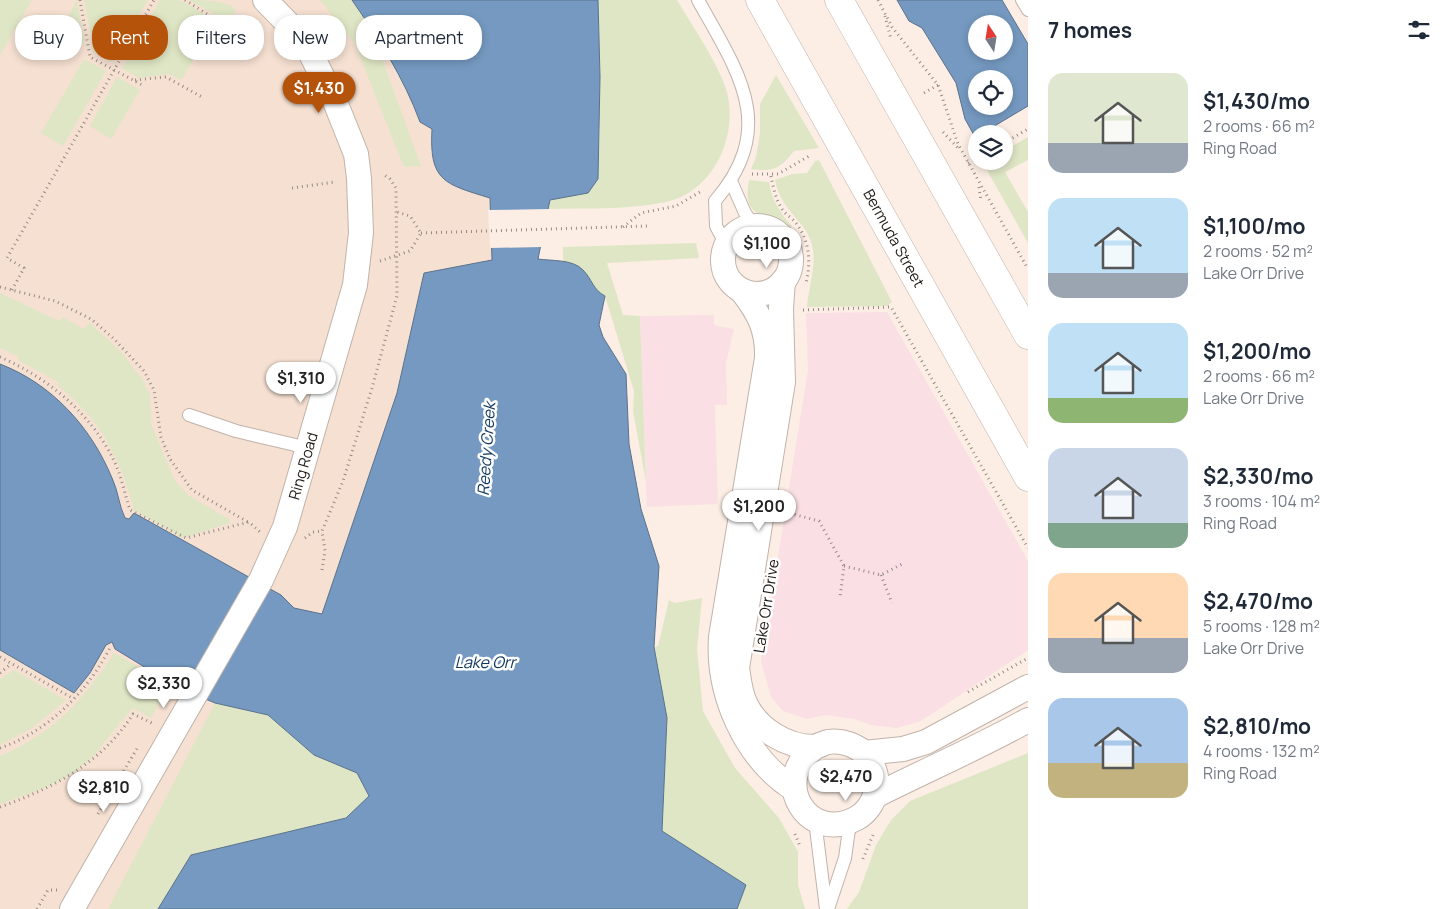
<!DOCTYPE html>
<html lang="en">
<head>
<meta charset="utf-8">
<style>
	:root { --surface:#fff; --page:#f2f2f3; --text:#1f2937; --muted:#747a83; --accent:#b45309 }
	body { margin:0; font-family:Manrope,sans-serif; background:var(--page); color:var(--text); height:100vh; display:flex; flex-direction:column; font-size:19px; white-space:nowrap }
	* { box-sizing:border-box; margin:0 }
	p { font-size:16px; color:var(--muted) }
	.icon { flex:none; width:28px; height:28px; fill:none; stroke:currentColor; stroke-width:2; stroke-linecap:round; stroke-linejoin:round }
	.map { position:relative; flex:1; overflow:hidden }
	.details { display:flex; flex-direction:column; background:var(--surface); width:425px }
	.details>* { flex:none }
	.top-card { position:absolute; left:15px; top:15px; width:475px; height:45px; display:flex; gap:10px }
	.needle { width:32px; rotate:348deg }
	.fabs { position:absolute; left:968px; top:15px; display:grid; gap:10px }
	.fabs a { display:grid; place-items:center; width:45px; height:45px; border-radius:50%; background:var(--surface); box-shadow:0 2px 8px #0003; font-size:25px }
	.price { position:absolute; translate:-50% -42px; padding:0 11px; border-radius:18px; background:#fff; color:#222; font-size:16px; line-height:32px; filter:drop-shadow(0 1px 2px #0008) }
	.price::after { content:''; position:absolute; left:50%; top:30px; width:15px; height:11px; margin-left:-8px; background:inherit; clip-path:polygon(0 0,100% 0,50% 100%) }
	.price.selected { background:var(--accent); color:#fff }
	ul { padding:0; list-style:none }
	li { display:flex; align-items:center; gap:15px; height:125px; padding:0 20px }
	li span { display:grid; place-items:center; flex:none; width:140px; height:100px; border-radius:15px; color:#555 }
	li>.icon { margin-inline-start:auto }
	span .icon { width:60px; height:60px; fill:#fffc; stroke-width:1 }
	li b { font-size:21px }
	h2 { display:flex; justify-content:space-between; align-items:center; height:60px; padding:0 20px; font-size:21px }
	.tag { padding:0 18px; border-radius:20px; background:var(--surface); box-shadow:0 2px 8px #0003; font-size:18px; line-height:45px }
	.tag.selected { background:var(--accent); color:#fff }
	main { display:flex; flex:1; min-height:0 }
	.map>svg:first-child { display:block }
	.commercial { fill:#fadfe4 }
	.built { fill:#f5e0d1 }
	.green { fill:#dfe6c5 }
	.water { fill:#7599c0; stroke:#5b728c; fill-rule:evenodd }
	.pier { fill:#fceee4 }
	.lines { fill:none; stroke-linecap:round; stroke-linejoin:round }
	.service-casing { stroke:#c0b3aa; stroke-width:14 }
	.minor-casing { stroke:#c0b3aa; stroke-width:26 }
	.primary-casing { stroke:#c0b3aa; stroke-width:29 }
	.path { stroke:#968c85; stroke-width:3; stroke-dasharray:1 4; stroke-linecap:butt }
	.service { stroke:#fff; stroke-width:12 }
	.minor { stroke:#fff; stroke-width:24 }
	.primary { stroke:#fff; stroke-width:28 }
	.labels { text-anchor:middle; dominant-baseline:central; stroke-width:5; stroke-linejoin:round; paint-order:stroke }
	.street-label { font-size:15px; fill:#1d1814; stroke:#fefefe }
	.water-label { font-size:16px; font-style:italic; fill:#0f365d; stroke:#fefefe }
</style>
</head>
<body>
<main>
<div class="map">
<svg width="1028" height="909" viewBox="0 0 1028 909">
	<rect width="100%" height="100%" fill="#fceee4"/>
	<!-- commercial -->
	<g class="commercial">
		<polygon points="887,312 1028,561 1028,650 921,721 897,728 871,725 854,719 826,715 807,719 783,711 771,697 761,662 808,370 806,313"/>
		<polygon points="714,315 714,325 734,329 726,363 727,405 715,405 718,504 647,507 640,316"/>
	</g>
	<!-- built -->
	<polygon class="built" points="0,0 352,0 371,29 411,97 420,122 432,129 431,153 457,188 490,198 492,260 424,273 397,393 322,614 191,856 158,909 0,909"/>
	<!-- green -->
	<g class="green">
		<polygon points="0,0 32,0 0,55"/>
		<polygon points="77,0 84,39 83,46 59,33"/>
		<polygon points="84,0 148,0 112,62 92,51 91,36"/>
		<polygon points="160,0 178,0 185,3 216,21 233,19 236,22 230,32 215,24 181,80 169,74 139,78 122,68"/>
		<path d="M189,0C202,0 228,0 236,10L234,14L217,16Z"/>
		<polygon points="320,0 352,0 371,29 421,166 404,167 355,44"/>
		<path d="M598,0H677C693,27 712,54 724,83C742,130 716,191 666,202C628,210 586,208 548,209L550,200L588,193L599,162L600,77Z"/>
		<polygon points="84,59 106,71 63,146 41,133"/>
		<path d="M776,75L819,148L794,151C780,169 774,172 751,169L756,157L760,133V104Z"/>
		<polygon points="117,77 140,90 111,139 90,126"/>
		<polygon points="1028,137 1028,160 1005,172 1028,212 1028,243 983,163 1004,161 1004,151"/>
		<path d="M819,160L892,302L887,306L807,307C808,289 816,268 813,250C809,221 781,213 775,180L792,174L807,173L815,161Z"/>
		<path d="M749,180L769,182C772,200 780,213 792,226L790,227C766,211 741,221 749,180Z"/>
		<polygon points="696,243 699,258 607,263 623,315 640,316 646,482 633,411 634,391 605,296 597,292 582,269 563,261 563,247"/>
		<path d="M0,293L59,321L63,317L83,329L90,323L121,352L146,384L144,386L150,393L151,424L175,481L189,496L229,519L230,523L183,538L134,510C121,459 100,418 57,385L60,383L18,360L19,357L0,348Z"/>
		<polygon points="702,598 697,649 703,711 735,768 779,818 798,852 798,885 805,909 737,909 745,885 662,831 667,718 654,647 658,646 669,600 675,603"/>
		<path d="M114,653L168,684L151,718L133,708C120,722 108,738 96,753C72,780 33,793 0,804V756C54,733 83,701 114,653Z"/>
		<polygon points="14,670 66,700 32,728 0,745 0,679"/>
		<polygon points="215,703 268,715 314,755 357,773 369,797 346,818 191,856 158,909 108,909"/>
		<polygon points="1028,753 1028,909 847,909 859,892 876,845 891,820 910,801"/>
	</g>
	<!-- water -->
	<g class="water">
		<path d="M352,0H598L600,77L598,179L588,193L550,200L538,259C551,261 573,259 583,270C592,279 593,290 605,296L599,325L603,337L626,374L629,444L641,509L659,566L654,647L667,718L662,831L746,885L737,909H158L191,855L346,818L369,796L357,773L314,755L268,715L215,703L179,688L115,649L112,642L106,645L90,673L74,693L0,650V364C52,384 91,427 112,478C118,490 119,506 125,518L129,519L134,513L281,595L294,608L322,614L397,393L424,273L492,260L490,198C444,184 429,181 432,129L420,122C404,78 378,38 352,0Z"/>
		<path d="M897,0H1002L1028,44V106L981,134H976L975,137L965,119L956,83L922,28L909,21ZM976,24H1004V51H976ZM976,79H1004V106H976Z"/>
	</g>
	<!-- pier -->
	<polygon class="pier" points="550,209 542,247 490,248 488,210"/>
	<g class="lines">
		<!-- service casing -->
		<g class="service-casing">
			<g id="service">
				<path d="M698,0C738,72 779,127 715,201L716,226L726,245"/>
				<polyline points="1022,0 1028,10"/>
				<polyline points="731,181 745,213 754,226"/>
				<polyline points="189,415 236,431 308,448"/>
				<polyline points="815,820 826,909"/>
				<polyline points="828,909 845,858 850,822"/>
			</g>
		</g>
		<!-- minor casing -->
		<g class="minor-casing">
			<g id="minor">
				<circle cx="757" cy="260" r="34"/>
				<path d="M783,281L781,308L783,382L737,668C739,680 740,694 746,705C758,729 786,747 814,747C819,746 823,743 828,742C842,740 857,745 866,755C875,767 879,780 875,794C873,803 866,813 857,818C808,845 769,781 815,747"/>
				<path d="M742,291C759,313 768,330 767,358L721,637C717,693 745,758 794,789"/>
				<polyline points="864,753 903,749 926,742 1028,687"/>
				<path d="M875,796C926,770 978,748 1028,720"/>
				<polyline points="72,909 261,580 285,527 355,285 361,233 359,178 356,154 336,104 304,40 265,0"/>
			</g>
		</g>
		<!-- primary casing -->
		<g class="primary-casing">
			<g id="primary">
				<polyline points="760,0 1028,477"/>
				<polyline points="839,0 1028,335"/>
			</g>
		</g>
		<!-- path -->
		<g class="path">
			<polyline points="80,0 90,57 144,86"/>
			<polyline points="185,0 215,19 238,16 249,23"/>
			<polyline points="878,0 892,27 938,85 958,144 1028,269"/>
			<polyline points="885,16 891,39"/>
			<polyline points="135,80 166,77 202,97"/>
			<polyline points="924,93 938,85"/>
			<polyline points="943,132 959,149"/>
			<polyline points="1004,143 1028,129"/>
			<polyline points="968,163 976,158"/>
			<polyline points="752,174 778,174 809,156"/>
			<path d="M771,176C773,187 776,200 782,209C786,215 792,218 796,223C810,241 811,263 806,283"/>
			<polyline points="979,187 981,201"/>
			<polyline points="292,188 335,182"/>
			<polyline points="623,227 641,213 676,206 700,192"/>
			<polyline points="421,233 647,226"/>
			<polyline points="380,261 410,251 421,233 410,216 397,212"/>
			<polyline points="0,287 55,301 91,319 113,338 144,371 154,390 161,437 170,459 192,490 248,522"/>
			<polyline points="12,290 24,268 7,258 154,0"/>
			<polyline points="803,310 891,307 1028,548"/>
			<path d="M0,357C49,378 94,416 116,465C122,479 125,495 130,510L186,538L249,522L260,532"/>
			<polyline points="785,512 819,521 844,566 840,597"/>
			<polyline points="305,538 313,532 322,531"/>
			<polyline points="844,566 881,575 904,563"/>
			<polyline points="322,570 325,551 322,531 343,481 372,388 397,296 396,188 390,179 383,174"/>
			<polyline points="881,575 892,603"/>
			<polyline points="0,657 74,699"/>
			<polyline points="0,673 11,664"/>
			<polyline points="968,692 1028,658"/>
			<path d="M0,748C49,731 88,691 111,646"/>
			<path d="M0,807C53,788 102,763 133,714L154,724"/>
			<polyline points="98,814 138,747"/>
			<polyline points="795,834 800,846"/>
			<polyline points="863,859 873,835"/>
			<polyline points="37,909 48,890 57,890"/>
		</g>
		<!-- service -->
		<use href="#service" class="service"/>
		<!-- minor -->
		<use href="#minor" class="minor"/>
		<!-- primary -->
		<use href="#primary" class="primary"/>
	</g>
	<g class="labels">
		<!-- street labels -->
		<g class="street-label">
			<text transform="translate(894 238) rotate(61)">Bermuda Street</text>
			<text transform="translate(303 466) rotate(-74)">Ring Road</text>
			<text transform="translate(766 606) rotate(-81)">Lake Orr Drive</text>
		</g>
		<!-- water labels -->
		<g class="water-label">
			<text transform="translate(486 449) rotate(-86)">Reedy Creek</text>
			<text x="485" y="662">Lake Orr</text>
		</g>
	</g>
</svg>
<div class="fabs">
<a><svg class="needle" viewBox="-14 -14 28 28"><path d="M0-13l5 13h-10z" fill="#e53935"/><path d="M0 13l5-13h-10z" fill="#747a83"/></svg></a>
<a><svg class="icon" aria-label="locate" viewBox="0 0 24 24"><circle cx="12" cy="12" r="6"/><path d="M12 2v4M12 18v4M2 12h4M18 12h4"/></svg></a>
<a><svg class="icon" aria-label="layers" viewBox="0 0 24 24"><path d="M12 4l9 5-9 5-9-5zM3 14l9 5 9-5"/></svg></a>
</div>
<b class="price selected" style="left:319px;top:114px">$1,430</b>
<b class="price" style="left:767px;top:269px">$1,100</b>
<b class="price" style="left:301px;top:404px">$1,310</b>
<b class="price" style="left:759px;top:532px">$1,200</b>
<b class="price" style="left:164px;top:709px">$2,330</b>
<b class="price" style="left:846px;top:802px">$2,470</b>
<b class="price" style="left:104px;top:813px">$2,810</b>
<div class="top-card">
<a class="tag">Buy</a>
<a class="tag selected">Rent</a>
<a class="tag">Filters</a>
<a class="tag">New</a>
<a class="tag">Apartment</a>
</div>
</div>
<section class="details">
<h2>7 homes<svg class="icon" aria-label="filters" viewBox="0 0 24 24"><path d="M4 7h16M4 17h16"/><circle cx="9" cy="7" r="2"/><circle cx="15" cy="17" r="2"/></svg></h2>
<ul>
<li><span style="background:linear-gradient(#dfe7d0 70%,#9aa5b1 0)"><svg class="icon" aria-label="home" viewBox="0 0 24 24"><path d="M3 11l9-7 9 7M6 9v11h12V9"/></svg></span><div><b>$1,430/mo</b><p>2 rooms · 66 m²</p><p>Ring Road</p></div></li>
<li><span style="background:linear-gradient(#bfe0f5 75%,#9aa5b1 0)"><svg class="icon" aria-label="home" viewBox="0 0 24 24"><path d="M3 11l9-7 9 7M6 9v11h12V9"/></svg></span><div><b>$1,100/mo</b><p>2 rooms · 52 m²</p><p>Lake Orr Drive</p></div></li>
<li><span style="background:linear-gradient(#bfe0f5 75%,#8fb573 0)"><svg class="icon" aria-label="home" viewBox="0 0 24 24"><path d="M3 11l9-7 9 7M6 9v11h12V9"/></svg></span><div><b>$1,200/mo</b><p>2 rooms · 66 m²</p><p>Lake Orr Drive</p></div></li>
<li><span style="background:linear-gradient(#c9d6e8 75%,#7fa58c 0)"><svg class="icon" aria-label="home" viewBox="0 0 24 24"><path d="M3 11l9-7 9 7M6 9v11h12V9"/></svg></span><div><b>$2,330/mo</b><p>3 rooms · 104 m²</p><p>Ring Road</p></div></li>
<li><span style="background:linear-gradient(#ffd9b3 65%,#9aa5b1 0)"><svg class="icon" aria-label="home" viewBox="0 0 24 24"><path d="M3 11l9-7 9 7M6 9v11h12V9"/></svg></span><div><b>$2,470/mo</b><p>5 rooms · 128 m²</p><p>Lake Orr Drive</p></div></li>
<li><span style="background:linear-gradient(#a9c7e8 65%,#c2b280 0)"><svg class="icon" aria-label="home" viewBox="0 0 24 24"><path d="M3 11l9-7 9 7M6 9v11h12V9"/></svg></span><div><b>$2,810/mo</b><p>4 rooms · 132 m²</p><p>Ring Road</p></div></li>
</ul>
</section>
</main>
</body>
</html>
